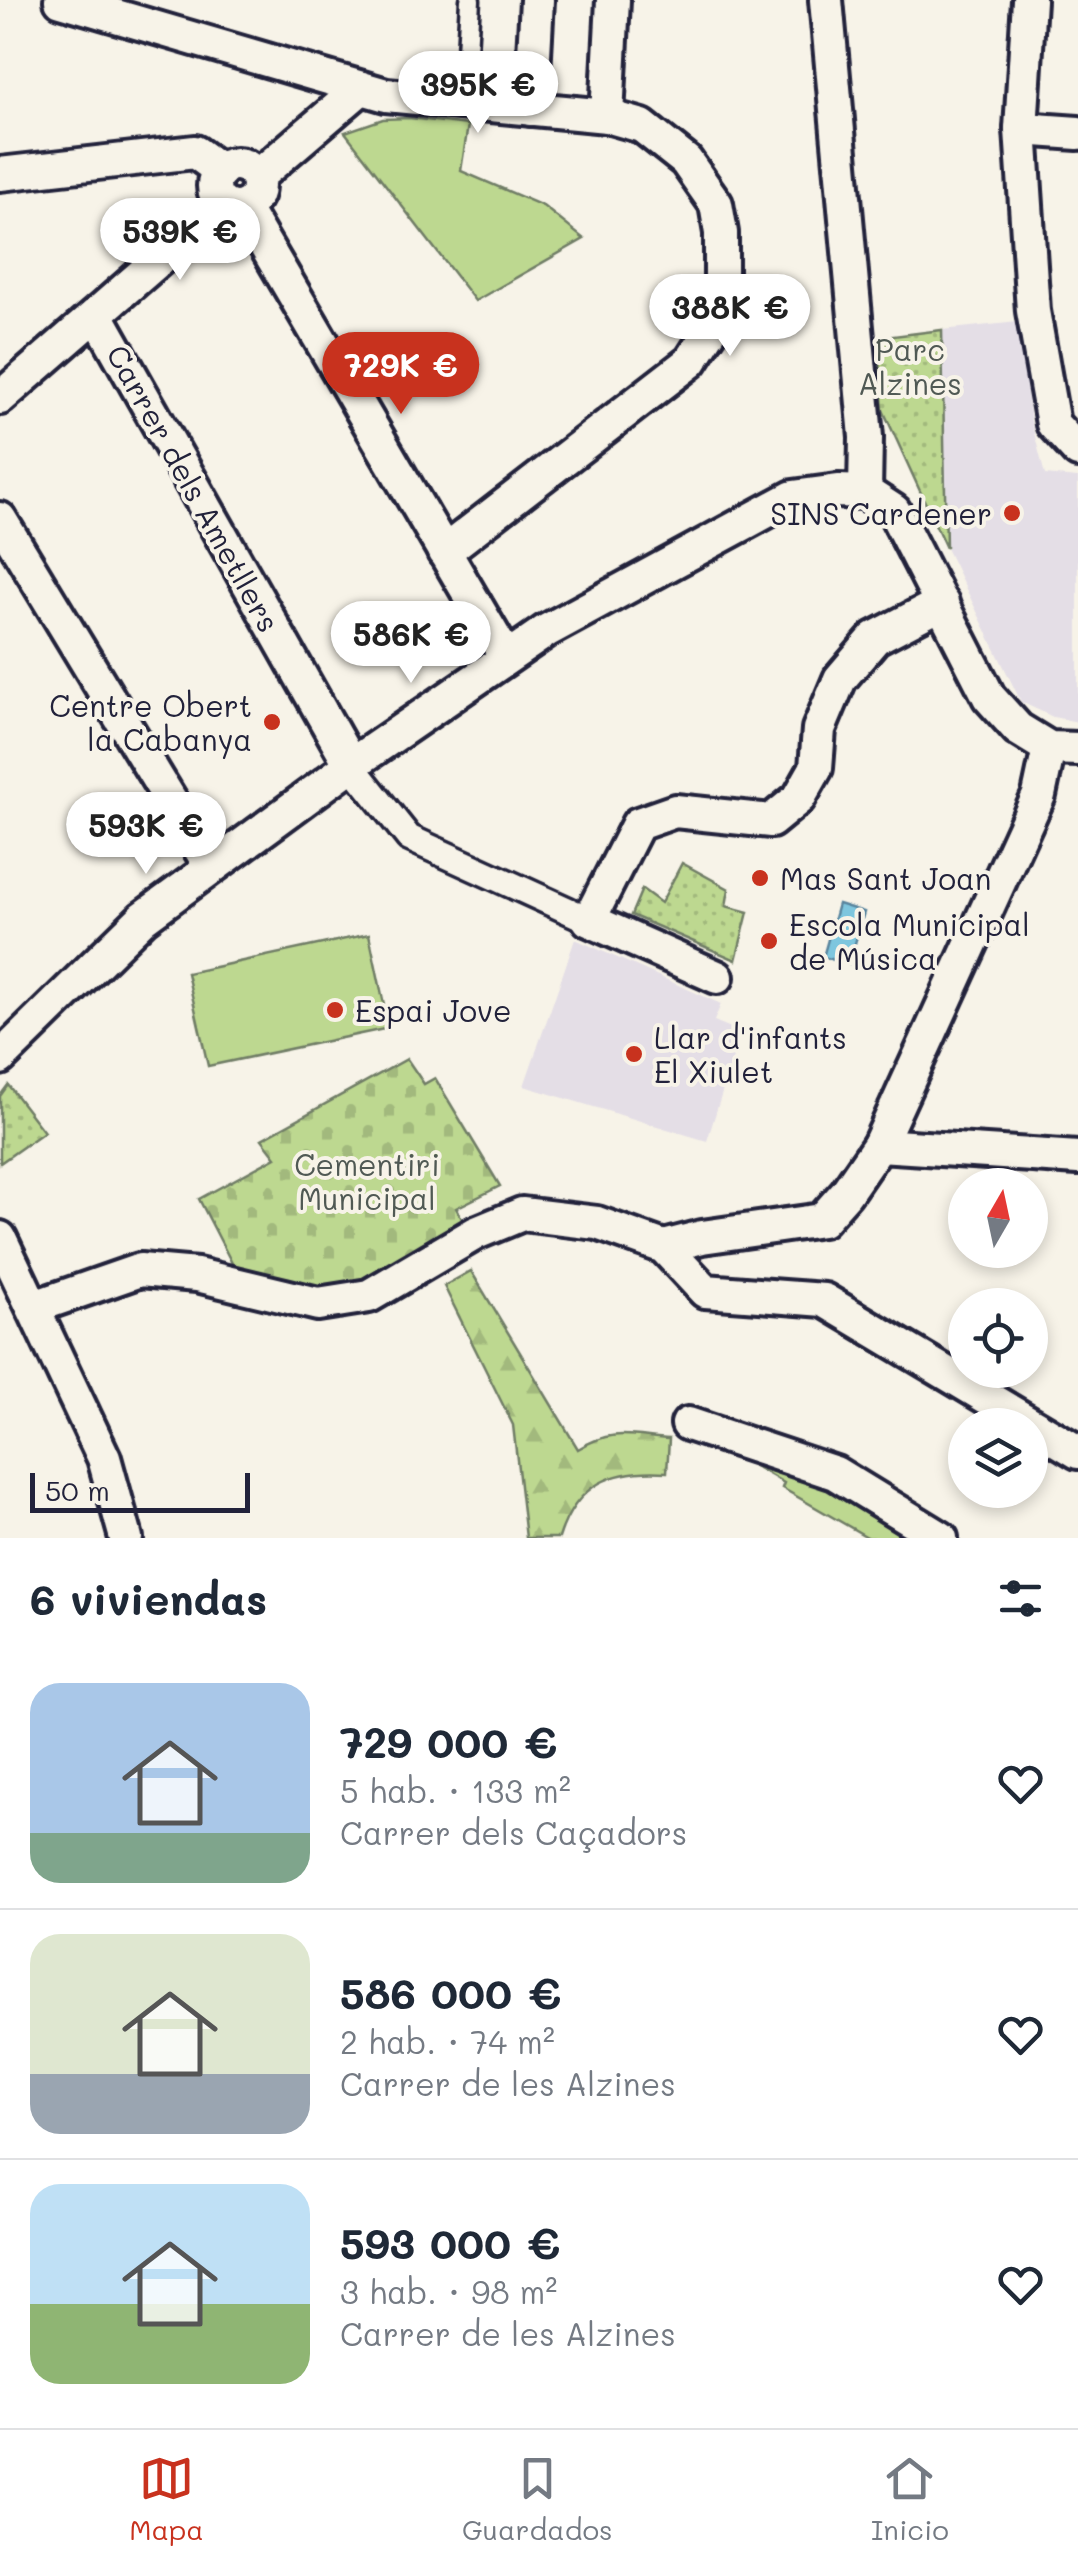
<!DOCTYPE html>
<html lang="es">
<head>
<meta charset="utf-8">
<style>
	:root { --surface:#fff; --page:#f6f6f7; --text:#1f2937; --muted:#747a83; --line:#e0e1e3; --accent:#c8321e }
	body { margin:0; font-family:Mali,sans-serif; background:var(--page); color:var(--text); height:100vh; display:flex; flex-direction:column; font-size:38px; white-space:nowrap }
	* { box-sizing:border-box; margin:0 }
	p { font-size:32px; color:var(--muted) }
	.icon { flex:none; width:55px; height:55px; fill:none; stroke:currentColor; stroke-width:2; stroke-linecap:round; stroke-linejoin:round }
	.map { position:relative; height:1538px; overflow:hidden }
	.sheet { display:flex; flex-direction:column; background:var(--surface); flex:1 }
	.sheet>* { flex:none }
	.needle { width:65px; rotate:9deg }
	.tools { position:absolute; left:948px; top:1168px; display:grid; gap:20px }
	.tools a { display:grid; place-items:center; width:100px; height:100px; border-radius:50%; background:var(--surface); box-shadow:0 5px 15px #0003; font-size:50px }
	.scale { position:absolute; left:30px; bottom:25px; width:220px; box-sizing:border-box; padding-left:10px; border:5px solid #22223b; border-top:0; font-size:28px; line-height:35px; white-space:nowrap; color:#22223b; -webkit-text-stroke:8px #f7f3e8; paint-order:stroke }
	.price { position:absolute; translate:-50% -85px; padding:0 22px; border-radius:35px; background:#fff; color:#222; font-size:32px; line-height:65px; filter:drop-shadow(0 2px 5px #0008) }
	.price::after { content:''; position:absolute; left:50%; top:60px; width:30px; height:22px; margin-left:-15px; background:inherit; clip-path:polygon(0 0,100% 0,50% 100%) }
	.price.selected { background:var(--accent); color:#fff }
	ul { padding:0; list-style:none }
	li { display:flex; align-items:center; gap:30px; height:250px; padding:0 30px }
	li+li { border-top:2px solid var(--line) }
	li span { display:grid; place-items:center; flex:none; width:280px; height:200px; border-radius:30px; color:#555 }
	li>.icon { margin-inline-start:auto }
	span .icon { width:120px; height:120px; fill:#fffc; stroke-width:1 }
	li b { font-size:42px }
	h2 { display:flex; justify-content:space-between; align-items:center; height:120px; padding:0 30px; font-size:42px }
	.menu { display:flex; justify-content:space-around; align-items:center; height:140px; border-top:2px solid var(--line); background:var(--surface); font-size:28px; color:var(--muted) }
	.menu a { display:grid; justify-items:center; gap:5px }
	.menu .selected { color:var(--accent) }
	.map>svg:first-child { display:block }
	.built { fill:#e4dee6 }
	.grass { fill:#bdd890; stroke:#707d66; stroke-width:2.5 }
	.forest { fill:url(#forest-firs); stroke:#707d66; stroke-width:2.5 }
	.cemetery { fill:url(#cemetery-stones); stroke:#707d66; stroke-width:2.5 }
	.park { fill:url(#park-dots); stroke:#707d66; stroke-width:2.5 }
	.water { fill:#7ec6de; stroke:#59849d; stroke-width:2.5 }
	.lines { fill:none; stroke-linecap:round; stroke-linejoin:round }
	.service-casing { stroke:#22223b; stroke-width:25 }
	.pedestrian-casing { stroke:#22223b; stroke-width:32 }
	.minor-casing { stroke:#22223b; stroke-width:40 }
	.service { stroke:#f7f3e8; stroke-width:18 }
	.pedestrian { stroke:#f7f3e8; stroke-width:25 }
	.minor { stroke:#f7f3e8; stroke-width:32 }
	.poi-dot { fill:#c8321e; stroke:#f7f3e8; stroke-width:4 }
	.labels { text-anchor:middle; dominant-baseline:central; stroke-width:8; stroke-linejoin:round; paint-order:stroke }
	.park-label { font-size:30px; fill:#505954; stroke:#f7f3e8 }
	.street-label { font-size:30px; fill:#22223b; stroke:#f7f3e8 }
	.poi-label { font-size:30px; fill:#22223b; stroke:#f7f3e8; text-anchor:start }
</style>
</head>
<body>
<div class="map">
<svg width="1078" height="1538" viewBox="0 0 1078 1538">
	<defs>
		<pattern id="forest-firs" width="22" height="20" patternUnits="userSpaceOnUse" patternTransform="scale(2.5)"><rect width="22" height="20" fill="#bdd890"/><path d="M5 1l3.5 6h-7zM16 11l3.5 6h-7z" fill="#a2b97d"/></pattern>
		<pattern id="cemetery-stones" width="16" height="16" patternUnits="userSpaceOnUse" patternTransform="scale(2.5)"><rect width="16" height="16" fill="#bdd890"/><path d="M2 7V4a2 2 0 0 1 4 0v3zM10 15v-3a2 2 0 0 1 4 0v3z" fill="#a2b97d"/></pattern>
		<pattern id="park-dots" width="8" height="8" patternUnits="userSpaceOnUse" patternTransform="scale(2.5)"><rect width="8" height="8" fill="#bdd890"/><path d="M2 2h.1M6 6h.1" fill="none" stroke="#a2b97d" stroke-width="1.8" stroke-linecap="round"/></pattern>
	</defs>
	<rect width="100%" height="100%" fill="#f7f3e8"/>
	<filter id="ink" filterUnits="userSpaceOnUse"><feTurbulence type="fractalNoise" baseFrequency=".01" numOctaves="2"/><feDisplacementMap in="SourceGraphic" scale="20" xChannelSelector="R" yChannelSelector="G"/><feConvolveMatrix kernelMatrix="1 2 1 2 8 2 1 2 1" color-interpolation-filters="sRGB"/></filter>
	<g filter="url(#ink)">
		<!-- built -->
		<g class="built">
			<polygon points="1018,322 1031,421 1045,475 1078,478 1078,722 1053,717 1021,702 946,548 942,330"/>
			<polygon points="575,939 721,1004 714,1021 741,1032 707,1141 524,1086"/>
		</g>
		<!-- grass -->
		<g class="grass">
			<polygon points="409,118 468,125 461,171 543,206 584,239 475,301 345,132 383,119"/>
			<polygon points="369,934 389,1028 208,1066 187,973"/>
			<polygon points="739,1457 828,1486 912,1538 869,1538 782,1488 784,1483"/>
		</g>
		<!-- forest -->
		<path class="forest" d="M471,1271L578,1449C613,1428 630,1436 669,1439L667,1472C613,1468 576,1484 559,1538H526L513,1425L444,1286Z"/>
		<!-- cemetery -->
		<polygon class="cemetery" points="407,1059 424,1084 435,1078 500,1186 456,1208 466,1226 362,1282 315,1291 235,1269 199,1199 276,1157 262,1139"/>
		<!-- park -->
		<g class="park">
			<polygon points="942,330 946,548 883,410 877,338"/>
			<polygon points="682,863 729,889 726,906 748,912 736,960 631,915 642,889 661,903"/>
			<polygon points="8,1085 44,1132 0,1163 0,1096"/>
		</g>
		<!-- water -->
		<polygon class="water" points="838,904 864,912 849,964 823,957"/>
		<g class="lines">
			<!-- service casing -->
			<g class="service-casing">
				<polyline id="service" points="464,103 470,0"/>
			</g>
			<!-- pedestrian casing -->
			<g class="pedestrian-casing">
				<polyline id="pedestrian" points="351,765 409,838 589,920"/>
			</g>
			<!-- minor casing -->
			<g class="minor-casing">
				<g id="minor">
					<polyline points="61,0 386,95 607,116 642,126 686,161 716,204 721,233 721,294 714,325 691,361 444,552"/>
					<polyline points="826,0 866,437 865,492"/>
					<polyline points="1029,0 1021,129 1033,311 1053,424 1078,451"/>
					<polyline points="531,109 537,0"/>
					<polyline points="607,116 613,0"/>
					<polyline points="1021,129 1078,133"/>
					<circle cx="236" cy="186" r="22"/>
					<polyline points="0,174 195,152 221,171"/>
					<polyline points="257,177 361,88"/>
					<polyline points="243,207 506,657"/>
					<polyline points="97,315 351,765"/>
					<polyline points="0,398 223,204"/>
					<polyline points="0,519 211,867"/>
					<polyline points="717,977 589,920 638,824 675,811 771,821 799,798 816,768 819,729 840,679 875,638 942,603"/>
					<polyline points="0,1058 143,918 351,765 546,631 793,497 838,491 865,492 894,511 989,697 1018,729 1049,748 1078,749"/>
					<polyline points="879,1145 1078,1158"/>
					<polyline points="0,1238 104,1458 126,1538"/>
					<polyline points="664,1247 702,1237 822,1220 846,1193 879,1145 1039,795 1049,748"/>
					<polyline points="34,1307 140,1270 197,1275 318,1304 369,1296 476,1233 522,1214 597,1223 664,1247 705,1291 824,1300 1078,1452"/>
					<polyline points="688,1424 835,1473 941,1538"/>
				</g>
			</g>
			<!-- service -->
			<use href="#service" class="service"/>
			<!-- pedestrian -->
			<use href="#pedestrian" class="pedestrian"/>
			<!-- minor -->
			<use href="#minor" class="minor"/>
		</g>
	</g>
	<!-- markers -->
	<g class="poi-dot">
		<circle cx="1012" cy="513" r="10"/>
		<circle cx="272" cy="722" r="10"/>
		<circle cx="760" cy="878" r="10"/>
		<circle cx="769" cy="941" r="10"/>
		<circle cx="335" cy="1010" r="10"/>
		<circle cx="634" cy="1054" r="10"/>
	</g>
	<g class="labels">
		<!-- park labels -->
		<g class="park-label">
			<text x="910" y="349">Parc<tspan x="910" dy="34">Alzines</tspan></text>
			<text x="367" y="1164">Cementiri<tspan x="367" dy="34">Municipal</tspan></text>
		</g>
		<!-- street labels -->
		<g class="street-label">
			<text transform="translate(194 488) rotate(61)">Carrer dels Ametllers</text>
		</g>
		<!-- poi labels -->
		<g class="poi-label">
			<text x="992" y="513" text-anchor="end">SINS Cardener</text>
			<text x="252" y="705" text-anchor="end">Centre Obert<tspan x="252" dy="34">la Cabanya</tspan></text>
			<text x="780" y="878">Mas Sant Joan</text>
			<text x="789" y="924">Escola Municipal<tspan x="789" dy="34">de Música</tspan></text>
			<text x="355" y="1010">Espai Jove</text>
			<text x="654" y="1037">Llar d'infants<tspan x="654" dy="34">El Xiulet</tspan></text>
		</g>
	</g>
</svg>
<div class="tools">
<a><svg class="needle" viewBox="-14 -14 28 28"><path d="M0-13l5 13h-10z" fill="#e53935"/><path d="M0 13l5-13h-10z" fill="#747a83"/></svg></a>
<a><svg class="icon" aria-label="locate" viewBox="0 0 24 24"><circle cx="12" cy="12" r="6"/><path d="M12 2v4M12 18v4M2 12h4M18 12h4"/></svg></a>
<a><svg class="icon" aria-label="layers" viewBox="0 0 24 24"><path d="M12 4l9 5-9 5-9-5zM3 14l9 5 9-5"/></svg></a>
</div>
<div class="scale">50 m</div>
<b class="price" style="left:478px;top:136px">395K €</b>
<b class="price" style="left:180px;top:283px">539K €</b>
<b class="price" style="left:730px;top:359px">388K €</b>
<b class="price selected" style="left:401px;top:417px">729K €</b>
<b class="price" style="left:411px;top:686px">586K €</b>
<b class="price" style="left:146px;top:877px">593K €</b>
</div>
<section class="sheet">
<h2>6 viviendas<svg class="icon" aria-label="filters" viewBox="0 0 24 24"><path d="M4 7h16M4 17h16"/><circle cx="9" cy="7" r="2"/><circle cx="15" cy="17" r="2"/></svg></h2>
<ul>
<li><span style="background:linear-gradient(#a9c7e8 75%,#7fa58c 0)"><svg class="icon" aria-label="home" viewBox="0 0 24 24"><path d="M3 11l9-7 9 7M6 9v11h12V9"/></svg></span><div><b>729 000 €</b><p>5 hab. · 133 m²</p><p>Carrer dels Caçadors</p></div><svg class="icon" aria-label="heart" viewBox="0 0 24 24"><path d="M12 20l-8-8c-3-5 5-10 8-4 3-6 11-1 8 4z"/></svg></li>
<li><span style="background:linear-gradient(#dfe7d0 70%,#9aa5b1 0)"><svg class="icon" aria-label="home" viewBox="0 0 24 24"><path d="M3 11l9-7 9 7M6 9v11h12V9"/></svg></span><div><b>586 000 €</b><p>2 hab. · 74 m²</p><p>Carrer de les Alzines</p></div><svg class="icon" aria-label="heart" viewBox="0 0 24 24"><path d="M12 20l-8-8c-3-5 5-10 8-4 3-6 11-1 8 4z"/></svg></li>
<li><span style="background:linear-gradient(#bfe0f5 60%,#8fb573 0)"><svg class="icon" aria-label="home" viewBox="0 0 24 24"><path d="M3 11l9-7 9 7M6 9v11h12V9"/></svg></span><div><b>593 000 €</b><p>3 hab. · 98 m²</p><p>Carrer de les Alzines</p></div><svg class="icon" aria-label="heart" viewBox="0 0 24 24"><path d="M12 20l-8-8c-3-5 5-10 8-4 3-6 11-1 8 4z"/></svg></li>
</ul>
</section>
<nav class="menu">
<a class="selected"><svg class="icon" aria-label="map" viewBox="0 0 24 24"><path d="M3 6l6-2 6 2 6-2v14l-6 2-6-2-6 2zM9 4v14M15 6v14"/></svg>Mapa</a>
<a><svg class="icon" aria-label="saved" viewBox="0 0 24 24"><path d="M7 4h10v16l-5-4-5 4z"/></svg>Guardados</a>
<a><svg class="icon" aria-label="home" viewBox="0 0 24 24"><path d="M3 11l9-7 9 7M6 9v11h12V9"/></svg>Inicio</a>
</nav>
</body>
</html>
